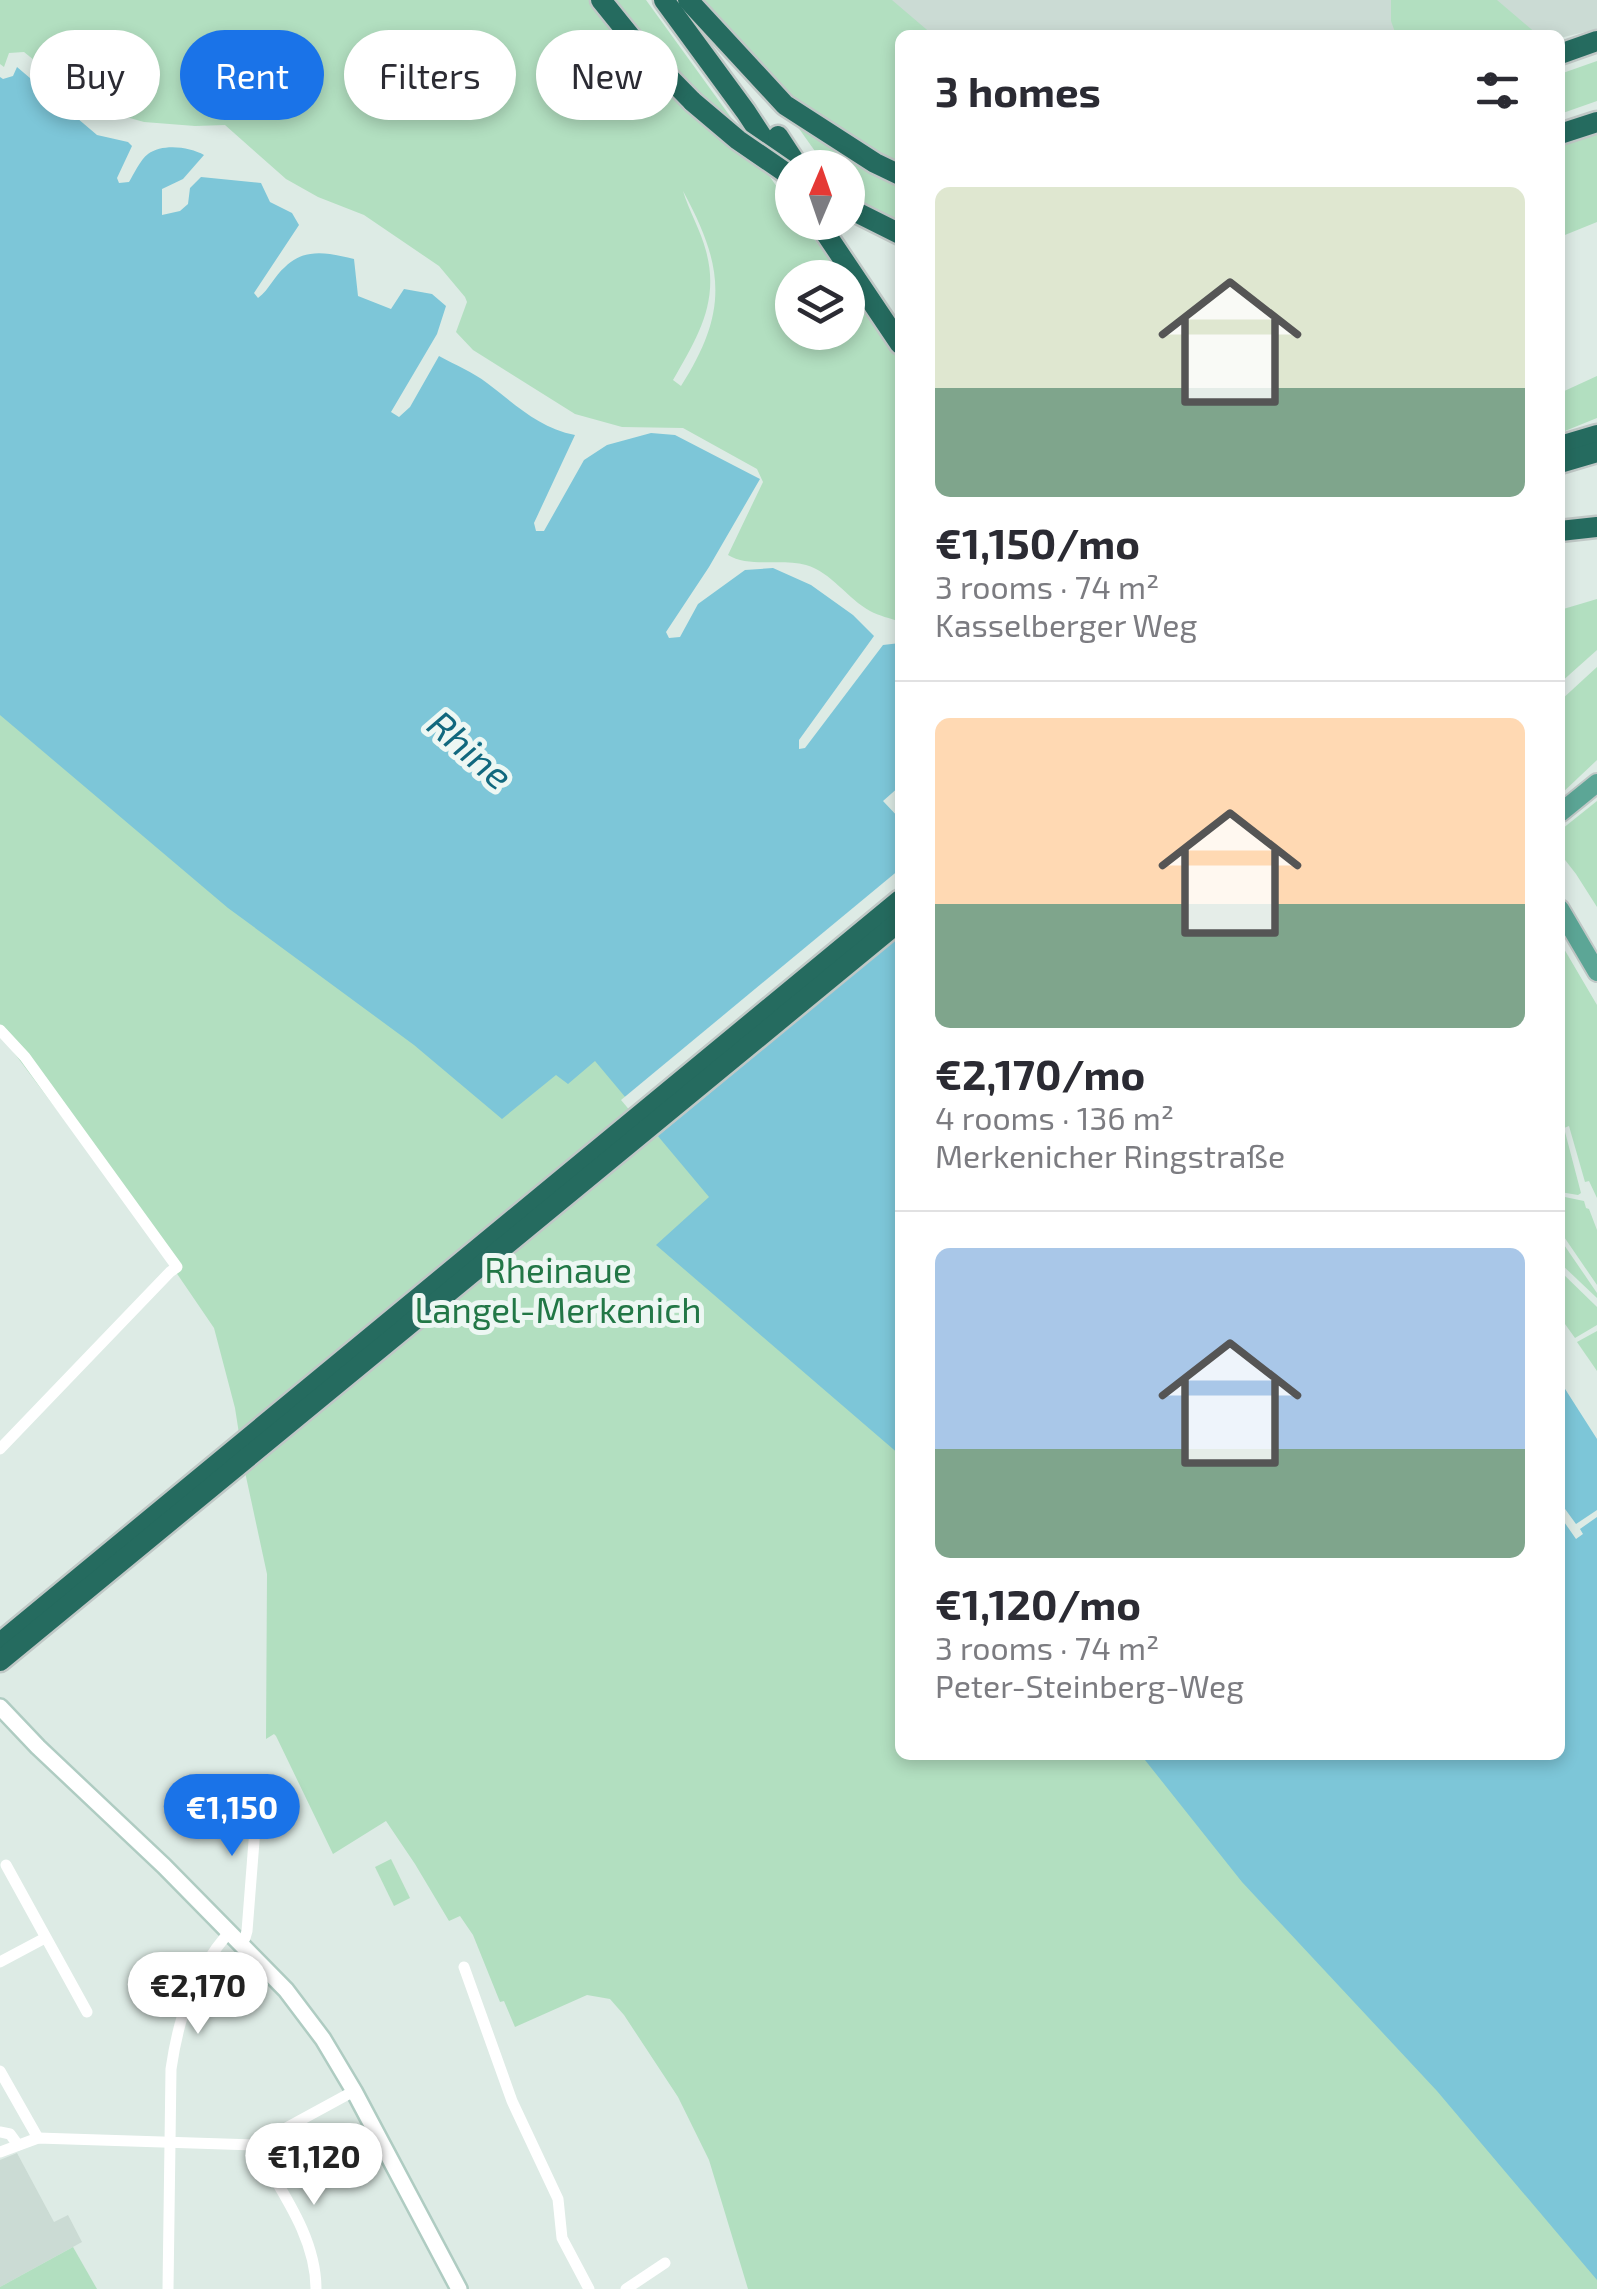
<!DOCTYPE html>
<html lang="en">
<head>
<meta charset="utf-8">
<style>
	:root { --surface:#fff; --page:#f2f2f3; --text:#2b2b33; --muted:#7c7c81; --line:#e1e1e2; --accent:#1a73e8 }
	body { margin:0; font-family:"Exo 2",sans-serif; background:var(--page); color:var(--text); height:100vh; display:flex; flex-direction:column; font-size:38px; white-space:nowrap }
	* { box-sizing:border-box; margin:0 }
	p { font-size:32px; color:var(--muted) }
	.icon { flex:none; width:55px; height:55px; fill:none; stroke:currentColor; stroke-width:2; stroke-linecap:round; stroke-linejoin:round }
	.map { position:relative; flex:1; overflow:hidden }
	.details { position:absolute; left:895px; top:30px; width:670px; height:1730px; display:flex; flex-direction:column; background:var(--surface); border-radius:15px; box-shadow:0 5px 15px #0003 }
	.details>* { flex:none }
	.guide { position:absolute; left:30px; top:30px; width:715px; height:90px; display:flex; gap:20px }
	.needle { width:65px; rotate:2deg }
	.controls { position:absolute; left:775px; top:150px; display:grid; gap:20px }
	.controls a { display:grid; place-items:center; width:90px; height:90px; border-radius:50%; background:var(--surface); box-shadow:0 5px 15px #0003; font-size:50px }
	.price { position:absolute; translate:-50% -85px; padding:0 22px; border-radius:35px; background:#fff; color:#222; font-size:32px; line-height:65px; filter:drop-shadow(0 2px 5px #0008) }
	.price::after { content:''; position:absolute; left:50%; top:60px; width:30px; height:22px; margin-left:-15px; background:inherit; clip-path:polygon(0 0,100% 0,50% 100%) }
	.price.on { background:var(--accent); color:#fff }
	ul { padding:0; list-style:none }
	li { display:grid; align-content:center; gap:20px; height:530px; padding:0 40px }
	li+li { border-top:2px solid var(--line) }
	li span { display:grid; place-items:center; height:310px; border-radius:15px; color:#555 }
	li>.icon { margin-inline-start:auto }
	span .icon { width:180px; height:180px; fill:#fffc; stroke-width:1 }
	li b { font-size:42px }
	h2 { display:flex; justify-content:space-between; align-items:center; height:120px; padding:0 40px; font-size:42px }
	.chip { padding:0 35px; border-radius:45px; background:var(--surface); box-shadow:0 5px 15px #0003; font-size:35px; line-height:90px }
	.chip.on { background:var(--accent); color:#fff }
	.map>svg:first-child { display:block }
	.built { fill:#cbdbd4 }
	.green { fill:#b2dfc0; fill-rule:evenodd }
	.water { fill:#7dc6d8 }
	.pier { fill:#ddebe5 }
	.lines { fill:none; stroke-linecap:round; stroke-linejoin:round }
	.secondary-casing { stroke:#afccc2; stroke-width:20 }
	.primary-casing { stroke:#c0c8c6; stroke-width:22 }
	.highway-casing { stroke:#c0c8c6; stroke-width:25 }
	.street { stroke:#fff; stroke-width:11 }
	.secondary { stroke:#fff; stroke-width:15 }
	.primary { stroke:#5ca696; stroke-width:18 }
	.highway { stroke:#256b5f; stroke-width:20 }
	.highway-bridge-casing { stroke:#c0c8c6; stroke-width:25; stroke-linecap:butt }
	.highway-bridge { stroke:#256b5f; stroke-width:20 }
	.labels { text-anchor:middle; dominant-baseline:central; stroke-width:10; stroke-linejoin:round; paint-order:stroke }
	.park-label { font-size:35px; fill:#227746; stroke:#edf7f3 }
	.water-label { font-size:38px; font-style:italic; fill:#11687e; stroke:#edf7f3 }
</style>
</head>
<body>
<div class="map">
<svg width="1597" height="2289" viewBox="0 0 1597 2289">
	<rect width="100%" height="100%" fill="#ddebe5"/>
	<!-- built -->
	<g class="built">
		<polygon points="749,0 1597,0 1597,29 1560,38 1560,35 900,35"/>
		<polygon points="17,2153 54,2222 68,2215 82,2242 0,2287 0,2160"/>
	</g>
	<!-- green -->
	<g class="green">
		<path d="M0,0H589L728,144L768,174L792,209V222L802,223L843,277L792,278V332H848V284L900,357V622C890,618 879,616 870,611C848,599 831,572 806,565C781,558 748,568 728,555L763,482L757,469L683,428L622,427L575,414L473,350L456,332L467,302L465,297L439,266L364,215L318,197L286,179L225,125L195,126L144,122L112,113L70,89L24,52L9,53L4,67L0,64ZM683,191C725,268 728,312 681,386L673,380C697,338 720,302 706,251C701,231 689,211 683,191Z"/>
		<polygon points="609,0 646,0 740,130 684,83"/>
		<polygon points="701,0 892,0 933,35 900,35 900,167 803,106 763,70"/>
		<polygon points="1391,0 1497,0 1538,35 1396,35 1391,21"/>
		<polygon points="1597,61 1597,101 1560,114 1560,74"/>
		<polygon points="790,116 900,183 900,221 880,214 848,198 848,168 821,167 822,161"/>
		<polygon points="1597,128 1597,222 1560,237 1560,142"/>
		<polygon points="0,376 900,1140 900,1755 1452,1755 1597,1955 1597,2289 748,2289 709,2160 678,2097 624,2015 610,1999 587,1995 515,2027 504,2001 500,2002 473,1935 460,1916 449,1921 415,1864 386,1821 333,1854 276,1736 274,1734 266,1739 267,1574 245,1472 235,1408 214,1328 152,1237 0,1034"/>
		<polygon points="1597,376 1597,418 1560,433 1560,393"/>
		<polygon points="1597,599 1597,650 1560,683 1560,610"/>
		<polygon points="1597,667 1597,760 1560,795 1560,701"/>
		<polygon points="1597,801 1597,907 1576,874 1562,856 1562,829"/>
		<polygon points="1560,942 1597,1005 1597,1198 1589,1181 1585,1182 1569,1126 1564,1128 1581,1193 1578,1195 1560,1192"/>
		<polygon points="1560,1196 1584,1201 1586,1208 1589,1209 1597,1230 1597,1285 1560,1231"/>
		<polygon points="1560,1239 1597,1293 1597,1298 1560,1263"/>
		<polygon points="1560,1271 1597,1307 1597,1325 1575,1338 1560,1317"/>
		<polygon points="1597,1331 1597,1371 1577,1342"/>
		<polygon points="391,1859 410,1898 394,1906 375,1867"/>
		<polygon points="73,2247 97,2289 0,2289 0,2287"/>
	</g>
	<!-- water -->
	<g class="water">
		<path d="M17,67L97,135L128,142L132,146L117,178L119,183L129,182C134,174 140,160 148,154C163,143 190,147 204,155L183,179L162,189V215L180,211L188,204L190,188L201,177L261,183L270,202L292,213L299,225L254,293L258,298C270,289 274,276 285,267C305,247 329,253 354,259L358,296L391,309L404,289L432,294L446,306L437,334L391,412L399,417L410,407L439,356C455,365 473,372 487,383C516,405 539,428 575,435L534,523L536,531H544L584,460L607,445L651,433L675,435L760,479L709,567L666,632L669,638L680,637L698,604L745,570L773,568L811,585L853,615L874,636L799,740V749L805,748L883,645L900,643V786L883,801L900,819V1455L656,1245L709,1197L595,1061L568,1084L556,1075L502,1119L414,1045L228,908L0,715V77L3,79L13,76Z"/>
		<polygon points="1560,1381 1597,1439 1597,2280 1437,2091 1242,1882 1141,1755 1560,1755"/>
	</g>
	<!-- pier -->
	<g class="pier">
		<polygon points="900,869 900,936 654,1139 621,1100"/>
		<polygon points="1560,1502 1576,1524 1597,1510 1597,1517 1580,1529 1583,1534 1576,1539 1560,1516"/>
	</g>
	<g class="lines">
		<!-- secondary casing -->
		<g class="secondary-casing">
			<polyline id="secondary" points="0,1707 38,1747 164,1866 286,1990 323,2039 354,2091 459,2289"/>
		</g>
		<!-- primary casing -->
		<g class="primary-casing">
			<g id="primary">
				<polyline points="1560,813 1597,783"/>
				<polyline points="1560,909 1597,972"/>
			</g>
		</g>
		<!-- highway casing -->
		<g class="highway-casing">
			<g id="highway">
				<polyline points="601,0 639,47 693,102"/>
				<polyline points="664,0 746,112 784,170"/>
				<polyline points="688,0 785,105 875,163 900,175"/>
				<polyline points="1560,54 1597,41"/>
				<polyline points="1560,134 1597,122"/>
				<polyline points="778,136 799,168"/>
				<polyline points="848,208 900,234"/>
				<polyline points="818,222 900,344"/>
				<polyline points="1560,446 1597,435"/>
				<polyline points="1560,463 1597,452"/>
				<polyline points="1560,531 1597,527"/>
				<polyline points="0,1643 900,900"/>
				<polyline points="0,1661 900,921"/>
			</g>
		</g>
		<!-- street -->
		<g class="street">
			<polyline points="0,1030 25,1057 177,1267 170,1272 0,1449"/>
			<polyline points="6,1865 87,2012"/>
			<polyline points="240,1943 245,1938 247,1931 258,1790"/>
			<polyline points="0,1962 45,1938"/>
			<polyline points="464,1967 512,2101 558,2199 562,2238 589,2289"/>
			<polyline points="0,2071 38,2138"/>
			<polyline points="0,2132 10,2134 18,2145"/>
			<path d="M255,2145C280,2190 316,2236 316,2289"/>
			<polyline points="0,2152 38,2138 255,2145 354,2091"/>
			<path d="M168,2289L171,2069C179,2014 193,1975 229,1932"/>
			<polyline points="626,2289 665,2263"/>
		</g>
		<!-- secondary -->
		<use href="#secondary" class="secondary"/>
		<!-- primary -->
		<use href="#primary" class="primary"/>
		<!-- highway -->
		<use href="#highway" class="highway"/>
		<!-- highway-bridge casing -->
		<g class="highway-bridge-casing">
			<polyline id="highway-bridge" points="693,102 738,140 792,177"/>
		</g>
		<!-- highway-bridge -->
		<use href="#highway-bridge" class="highway-bridge"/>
	</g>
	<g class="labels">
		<!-- park labels -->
		<g class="park-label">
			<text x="558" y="1269">Rheinaue<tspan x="558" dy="40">Langel-Merkenich</tspan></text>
		</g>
		<!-- water labels -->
		<g class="water-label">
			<text transform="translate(471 749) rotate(41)">Rhine</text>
		</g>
	</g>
</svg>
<div class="controls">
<a><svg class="needle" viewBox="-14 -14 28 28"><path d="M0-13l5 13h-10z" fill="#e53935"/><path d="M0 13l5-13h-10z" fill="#7c7c81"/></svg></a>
<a><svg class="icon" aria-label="layers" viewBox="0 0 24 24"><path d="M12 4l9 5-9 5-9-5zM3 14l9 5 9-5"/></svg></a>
</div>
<b class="price on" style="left:232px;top:1859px">€1,150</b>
<b class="price" style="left:198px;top:2037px">€2,170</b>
<b class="price" style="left:314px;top:2208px">€1,120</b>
<div class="guide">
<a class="chip">Buy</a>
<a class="chip on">Rent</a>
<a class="chip">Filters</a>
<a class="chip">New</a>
</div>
<section class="details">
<h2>3 homes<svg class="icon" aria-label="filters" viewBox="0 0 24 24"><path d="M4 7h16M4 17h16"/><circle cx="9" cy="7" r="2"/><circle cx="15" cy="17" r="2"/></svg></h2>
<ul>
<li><span style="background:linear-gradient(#dfe7d0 65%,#7fa58c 0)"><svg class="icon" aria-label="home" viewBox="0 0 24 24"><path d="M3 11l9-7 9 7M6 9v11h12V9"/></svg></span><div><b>€1,150/mo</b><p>3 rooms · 74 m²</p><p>Kasselberger Weg</p></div></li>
<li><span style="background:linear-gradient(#ffd9b3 60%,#7fa58c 0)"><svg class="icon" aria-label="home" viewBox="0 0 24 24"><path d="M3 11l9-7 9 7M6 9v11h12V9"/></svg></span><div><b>€2,170/mo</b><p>4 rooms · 136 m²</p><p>Merkenicher Ringstraße</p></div></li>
<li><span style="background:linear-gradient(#a9c7e8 65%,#7fa58c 0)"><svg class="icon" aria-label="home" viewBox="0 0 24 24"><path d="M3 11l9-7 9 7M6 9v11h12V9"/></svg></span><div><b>€1,120/mo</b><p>3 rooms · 74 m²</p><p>Peter-Steinberg-Weg</p></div></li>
</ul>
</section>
</div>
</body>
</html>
